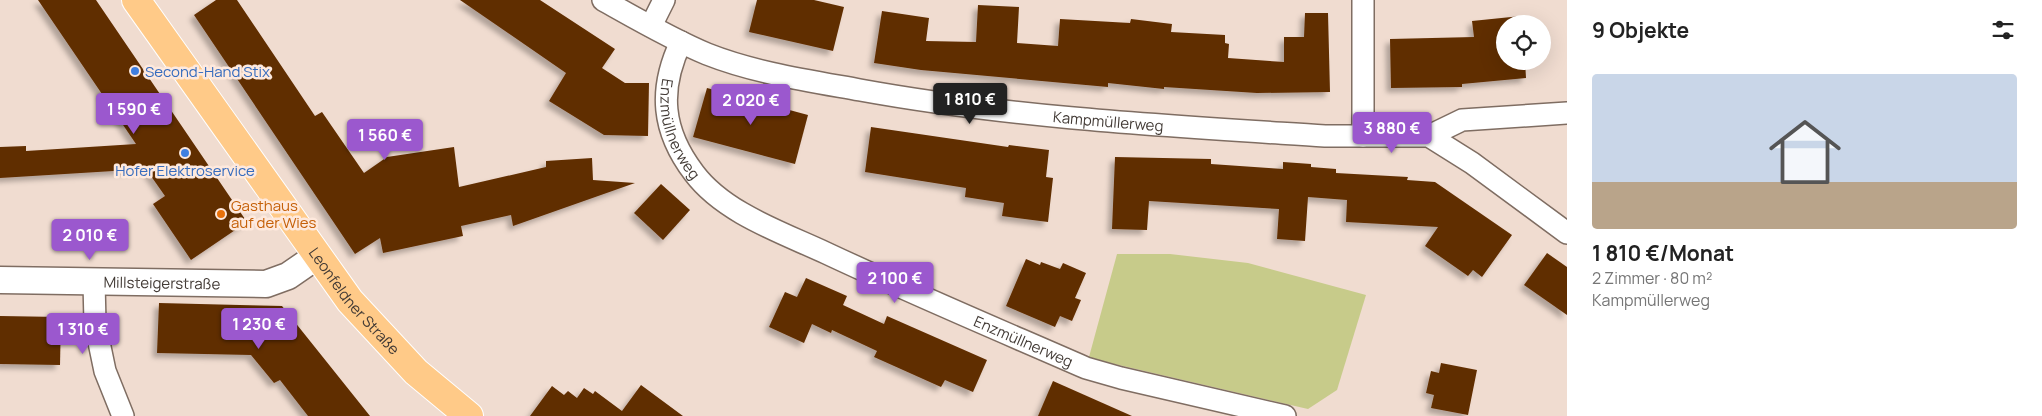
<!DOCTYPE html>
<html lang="de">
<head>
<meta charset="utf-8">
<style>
	:root { --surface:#fff; --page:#f2f2f2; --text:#222; --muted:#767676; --accent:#9b58ce }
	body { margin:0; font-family:Manrope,sans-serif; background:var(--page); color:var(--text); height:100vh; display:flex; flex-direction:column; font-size:19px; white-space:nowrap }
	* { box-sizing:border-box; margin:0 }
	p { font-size:16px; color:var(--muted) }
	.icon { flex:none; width:28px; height:28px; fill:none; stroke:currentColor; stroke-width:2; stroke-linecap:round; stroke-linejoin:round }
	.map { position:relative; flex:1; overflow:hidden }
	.drawer { display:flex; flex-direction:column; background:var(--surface); width:475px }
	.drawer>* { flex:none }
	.buttons { position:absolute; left:1496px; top:15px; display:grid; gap:10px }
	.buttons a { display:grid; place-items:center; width:55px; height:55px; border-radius:50%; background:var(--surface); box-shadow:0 5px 20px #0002; font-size:25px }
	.price { position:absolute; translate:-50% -42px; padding:0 11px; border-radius:5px; background:var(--accent); color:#fff; font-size:16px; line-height:32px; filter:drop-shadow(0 1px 2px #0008) }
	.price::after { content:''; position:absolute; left:50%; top:30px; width:15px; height:11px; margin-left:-8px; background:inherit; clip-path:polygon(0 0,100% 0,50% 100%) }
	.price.active { background:#222; color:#fff }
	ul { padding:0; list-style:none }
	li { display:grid; align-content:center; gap:10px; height:265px; padding:0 25px }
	li span { display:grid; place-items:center; height:155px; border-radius:5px; color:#555 }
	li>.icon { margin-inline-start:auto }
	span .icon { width:90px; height:90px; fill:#fffc; stroke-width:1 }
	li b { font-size:21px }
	h2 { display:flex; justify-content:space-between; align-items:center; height:60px; padding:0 25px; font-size:21px }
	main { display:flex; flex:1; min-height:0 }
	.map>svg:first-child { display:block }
	.green { fill:#c7cb8a }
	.building { fill:#612e01; filter:url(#shadow) }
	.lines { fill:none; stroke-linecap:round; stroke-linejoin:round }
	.minor-casing { stroke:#7f6d62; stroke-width:24 }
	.tertiary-casing { stroke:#7f6d62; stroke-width:29 }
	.primary-casing { stroke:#fff; stroke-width:30 }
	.minor { stroke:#fff; stroke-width:21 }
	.tertiary { stroke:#fff; stroke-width:26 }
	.primary { stroke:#ffca88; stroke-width:28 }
	.shop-dot { fill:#3f7fe0; stroke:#fee9dd; stroke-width:2 }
	.food-dot { fill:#e8710a; stroke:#fee9dd; stroke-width:2 }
	.labels { text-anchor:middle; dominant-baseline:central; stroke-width:5; stroke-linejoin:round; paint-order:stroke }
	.shop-label { font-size:15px; fill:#366cbe; stroke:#fee9dd; text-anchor:start }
	.street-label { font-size:15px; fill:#423a35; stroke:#fee9dd }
	.food-label { font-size:15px; fill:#c56008; stroke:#fee9dd; text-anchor:start }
</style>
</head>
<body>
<main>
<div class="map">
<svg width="1567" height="416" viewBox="0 0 1567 416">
	<defs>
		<filter id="shadow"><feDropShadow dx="-4.5" dy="4.5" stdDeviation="2.5" flood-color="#0004"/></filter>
	</defs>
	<rect width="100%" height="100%" fill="#f0dcd0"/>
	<!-- green -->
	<polygon class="green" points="1117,254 1170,254 1248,263 1366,295 1337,390 1308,409 1110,363 1089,357"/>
	<!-- building -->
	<g class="building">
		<polygon points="38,0 96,0 247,222 191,260 153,204 165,196 146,169 0,178 0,147 26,146 26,151 136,144"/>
		<polygon points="216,0 237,0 315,116 322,112 364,173 387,157 454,147 459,187 546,167 546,161 592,158 593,180 635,183 513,226 511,215 461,226 463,236 383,253 380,238 355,254 194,15"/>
		<polygon points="460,0 540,0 615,49 602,68 625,83 649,83 648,136 604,135 549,101 566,73"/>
		<polygon points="757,0 814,0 844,7 833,51 749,32"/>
		<polygon points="978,5 1019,7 1017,43 1058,46 1060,19 1130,23 1131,19 1172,24 1171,32 1225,35 1225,43 1229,44 1228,58 1284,62 1284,37 1304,37 1305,13 1328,13 1330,92 1257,93 1164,87 1164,89 1108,83 1108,87 921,70 874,63 882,11 929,18 926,41 976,42"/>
		<polygon points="1521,16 1521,24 1505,24 1505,61 1525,61 1526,78 1462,84 1462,87 1391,88 1390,39 1474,37 1472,21"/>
		<polygon points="707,88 808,115 795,164 693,137"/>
		<polygon points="871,127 1008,147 1009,145 1049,150 1046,177 1053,178 1048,222 1002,216 1004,203 965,197 966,188 865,172"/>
		<polygon points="1115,157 1211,159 1211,164 1283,169 1283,162 1311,164 1311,167 1336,169 1336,173 1408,177 1407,180 1435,182 1512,235 1482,277 1473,270 1468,276 1425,246 1438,227 1346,222 1347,200 1308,197 1305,241 1277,239 1279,209 1149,201 1147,230 1112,229"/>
		<polygon points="661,184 690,210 663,240 634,213"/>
		<polygon points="1547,253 1567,267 1567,315 1524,285"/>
		<polygon points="1026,259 1040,265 1041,262 1060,269 1063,263 1086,273 1075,298 1081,300 1072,321 1060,316 1055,327 1006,306"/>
		<polygon points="806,278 847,296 843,305 884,324 887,316 987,360 973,392 945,380 941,387 874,357 877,351 832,330 831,333 812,324 804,343 769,327 785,292 797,297"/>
		<polygon points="159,303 282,306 370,416 308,416 280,380 274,383 251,355 157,353"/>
		<polygon points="0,316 61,317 60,365 0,364"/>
		<polygon points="1441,363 1477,370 1468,415 1431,408 1434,395 1426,393 1431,371 1439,373"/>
		<polygon points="1053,381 1132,416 1038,416"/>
		<polygon points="641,385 683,416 530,416 552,386 564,395 568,391 577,398 584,388 593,394 595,391 622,411"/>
	</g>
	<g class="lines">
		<!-- minor casing -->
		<g class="minor-casing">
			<g id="minor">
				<path id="s1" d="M603,0C637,19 671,39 707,54C755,73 810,81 860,90C1014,118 1170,126 1325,136H1363"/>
				<polyline points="1363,0 1363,136 1429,136 1472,163 1567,233"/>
				<polyline points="651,26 664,0"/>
				<path id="s2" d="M681,42C658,90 662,131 694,173C724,213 781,232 826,253C911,293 999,330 1086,368L1121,378L1285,416"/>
				<polyline points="1429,136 1462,120 1567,113"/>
				<polyline points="94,282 95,323 105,371 123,416"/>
			</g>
		</g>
		<!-- tertiary casing -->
		<g class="tertiary-casing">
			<g id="tertiary">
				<path id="s3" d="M0,280L266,284L288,276L317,256"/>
			</g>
		</g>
		<!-- primary casing -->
		<g class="primary-casing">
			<g id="primary">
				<path id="s4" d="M136,0L350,301L416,372L469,416"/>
			</g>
		</g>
		<!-- minor -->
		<use href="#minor" class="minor"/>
		<!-- tertiary -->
		<use href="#tertiary" class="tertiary"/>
		<!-- primary -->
		<use href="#primary" class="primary"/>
	</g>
	<!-- markers -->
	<g class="shop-dot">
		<circle cx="135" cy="71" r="5"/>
		<circle cx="185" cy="153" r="5"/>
	</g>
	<circle class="food-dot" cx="221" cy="214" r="5"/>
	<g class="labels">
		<!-- shop labels -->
		<g class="shop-label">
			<text x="145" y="71">Second-Hand Stix</text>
			<text x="185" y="170" text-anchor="middle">Hofer Elektroservice</text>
		</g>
		<!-- street labels -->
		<g class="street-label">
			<text stroke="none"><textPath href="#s1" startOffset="525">Kampmüllerweg</textPath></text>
			<text stroke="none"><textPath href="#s2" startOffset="92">Enzmüllnerweg</textPath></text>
			<text stroke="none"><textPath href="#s3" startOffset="162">Millsteigerstraße</textPath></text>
			<text stroke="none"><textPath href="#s4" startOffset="372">Leonfeldner Straße</textPath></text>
			<text stroke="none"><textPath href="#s2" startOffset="512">Enzmüllnerweg</textPath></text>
		</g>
		<!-- food labels -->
		<g class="food-label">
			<text x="231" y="205">Gasthaus<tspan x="231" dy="17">auf der Wies</tspan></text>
		</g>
	</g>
</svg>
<div class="buttons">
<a><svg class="icon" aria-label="locate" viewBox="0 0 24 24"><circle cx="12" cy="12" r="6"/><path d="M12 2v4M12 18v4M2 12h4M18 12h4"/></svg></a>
</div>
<b class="price active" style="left:970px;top:125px">1 810 €</b>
<b class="price" style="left:751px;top:126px">2 020 €</b>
<b class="price" style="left:134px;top:135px">1 590 €</b>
<b class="price" style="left:1392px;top:154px">3 880 €</b>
<b class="price" style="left:385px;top:161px">1 560 €</b>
<b class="price" style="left:90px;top:261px">2 010 €</b>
<b class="price" style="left:895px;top:304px">2 100 €</b>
<b class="price" style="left:259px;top:350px">1 230 €</b>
<b class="price" style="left:83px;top:355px">1 310 €</b>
</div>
<section class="drawer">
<h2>9 Objekte<svg class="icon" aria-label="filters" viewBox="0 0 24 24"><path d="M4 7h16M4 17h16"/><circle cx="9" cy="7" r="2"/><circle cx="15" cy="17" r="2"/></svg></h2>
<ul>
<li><span style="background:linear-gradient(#c9d6e8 70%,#b9a48a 0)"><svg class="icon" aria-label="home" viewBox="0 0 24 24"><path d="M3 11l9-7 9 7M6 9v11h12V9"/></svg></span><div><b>1 810 €/Monat</b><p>2 Zimmer · 80 m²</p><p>Kampmüllerweg</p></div></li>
</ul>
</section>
</main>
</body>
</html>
